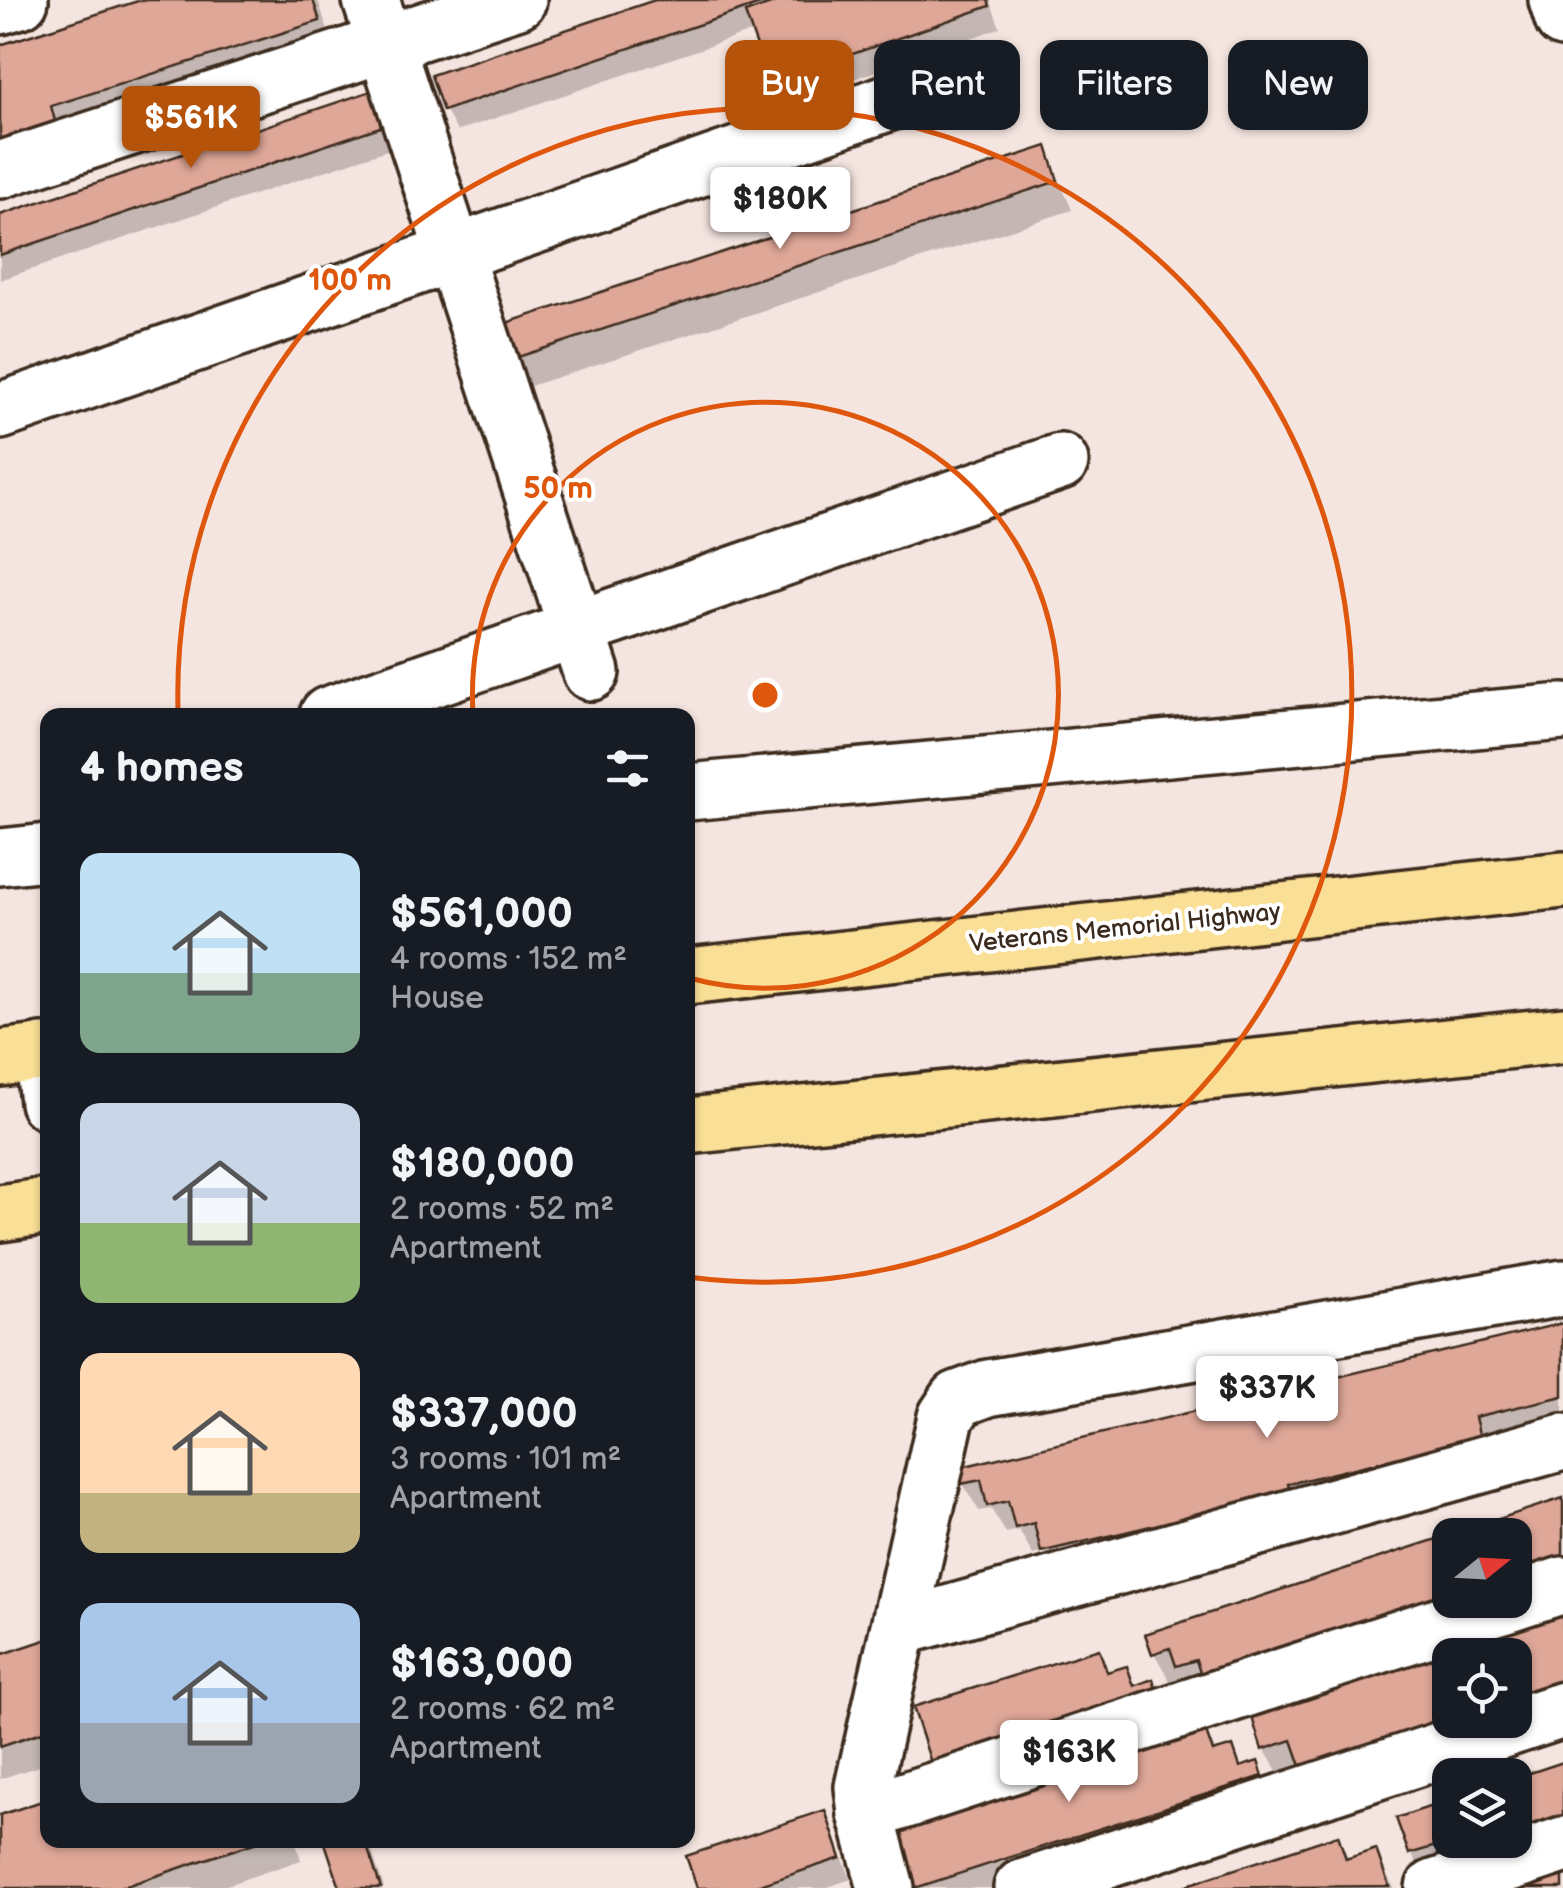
<!DOCTYPE html>
<html lang="en">
<head>
<meta charset="utf-8">
<style>
	:root { --surface:#171b24; --page:#242831; --text:#f1f3f6; --muted:#9ea1a6; --accent:#b45309 }
	body { margin:0; font-family:"Balsamiq Sans",sans-serif; background:var(--page); color:var(--text); height:100vh; display:flex; flex-direction:column; font-size:38px; white-space:nowrap }
	* { box-sizing:border-box; margin:0 }
	p { font-size:32px; color:var(--muted) }
	.icon { flex:none; width:55px; height:55px; fill:none; stroke:currentColor; stroke-width:2; stroke-linecap:round; stroke-linejoin:round }
	.map { position:relative; flex:1; overflow:hidden }
	.details { position:absolute; left:40px; top:708px; width:655px; height:1140px; display:flex; flex-direction:column; background:var(--surface); border-radius:20px; box-shadow:0 2px 8px #0004 }
	.details>* { flex:none }
	.guide { position:absolute; left:725px; top:40px; width:688px; height:90px; display:flex; gap:20px }
	.needle { width:65px; rotate:72deg }
	.buttons { position:absolute; left:1432px; top:1518px; display:grid; gap:20px }
	.buttons a { display:grid; place-items:center; width:100px; height:100px; border-radius:20px; background:var(--surface); box-shadow:0 2px 8px #0004; font-size:50px }
	.price { position:absolute; translate:-50% -85px; padding:0 22px; border-radius:10px; background:#fff; color:#222; font-size:32px; line-height:65px; filter:drop-shadow(0 2px 5px #0008) }
	.price::after { content:''; position:absolute; left:50%; top:60px; width:30px; height:22px; margin-left:-15px; background:inherit; clip-path:polygon(0 0,100% 0,50% 100%) }
	.price.active { background:var(--accent); color:#fff }
	ul { padding:0; list-style:none }
	li { display:flex; align-items:center; gap:30px; height:250px; padding:0 40px }
	li span { display:grid; place-items:center; flex:none; width:280px; height:200px; border-radius:20px; color:#555 }
	li>.icon { margin-inline-start:auto }
	span .icon { width:120px; height:120px; fill:#fffc; stroke-width:1 }
	li b { font-size:42px }
	h2 { display:flex; justify-content:space-between; align-items:center; height:120px; padding:0 40px; font-size:42px }
	.pill { padding:0 35px; border-radius:20px; background:var(--surface); box-shadow:0 2px 8px #0004; font-size:35px; line-height:90px }
	.pill.active { background:var(--accent); color:#fff }
	.map>svg:first-child { display:block }
	.shadow { fill:#0003; fill-rule:evenodd }
	.building { fill:#dfa798; stroke:#3b2a1e; stroke-width:2.5 }
	.lines { fill:none; stroke-linecap:round; stroke-linejoin:round }
	.minor-casing { stroke:#3b2a1e; stroke-width:62 }
	.highway-casing { stroke:#3b2a1e; stroke-width:62 }
	.minor { stroke:#fff; stroke-width:55 }
	.highway { stroke:#fadf96; stroke-width:55 }
	.ring { fill:none; stroke:#df570d; stroke-width:5 }
	.labels { text-anchor:middle; dominant-baseline:central; stroke-width:8; stroke-linejoin:round; paint-order:stroke }
	.street-label { font-size:25px; fill:#3b2a1e; stroke:#fff }
	.centre { fill:#df570d; stroke:#fff; stroke-width:5 }
	.ring-label { font-size:30px; text-anchor:middle; font-weight:bold; fill:#df570d; stroke:#fff; stroke-width:8; stroke-linejoin:round; paint-order:stroke }
</style>
</head>
<body>
<div class="map">
<svg width="1563" height="1888" viewBox="0 0 1563 1888">
	<rect width="100%" height="100%" fill="#f5e5e0"/>
	<filter id="ink" filterUnits="userSpaceOnUse"><feTurbulence type="fractalNoise" baseFrequency=".01" numOctaves="2"/><feDisplacementMap in="SourceGraphic" scale="20" xChannelSelector="R" yChannelSelector="G"/><feConvolveMatrix kernelMatrix="1 2 1 2 8 2 1 2 1" color-interpolation-filters="sRGB"/></filter>
	<g filter="url(#ink)">
		<!-- shadow -->
		<g class="shadow">
			<polygon points="149,0 318,0 334,49 0,171 0,47"/>
			<polygon points="663,0 990,0 1000,28 784,103 754,31 457,131 445,110"/>
			<polygon points="375,92 399,146 0,280 0,218"/>
			<polygon points="1046,149 1072,210 530,386 514,358"/>
			<polygon points="1563,1326 1563,1427 1060,1580 1044,1552 1033,1555 1019,1530 1006,1533 991,1509 979,1511 963,1484"/>
			<polygon points="1563,1501 1563,1598 1195,1693 1185,1676 1170,1681 1154,1653 1450,1537 1450,1600 1515,1600 1515,1535 1458,1535"/>
			<path d="M1563,1614V1713L1281,1777L1264,1749L1254,1716ZM1450,1655H1515V1720H1450Z"/>
			<polygon points="48,1642 48,1763 0,1779 0,1658"/>
			<polygon points="1203,1729 1217,1754 1232,1749 1243,1768 1257,1764 1273,1792 1022,1888 918,1888 899,1829"/>
			<polygon points="1563,1765 1563,1863 1427,1881 1411,1853 1450,1802 1450,1840 1515,1840 1515,1781"/>
			<polygon points="824,1813 851,1879 825,1888 699,1888"/>
			<polygon points="0,1818 48,1840 295,1840 301,1860 218,1888 0,1888"/>
			<polygon points="1337,1838 1350,1860 1375,1852 1394,1888 1186,1888"/>
			<polygon points="327,1840 368,1840 384,1888 343,1888"/>
		</g>
		<!-- building -->
		<g class="building">
			<polygon points="141,0 313,0 320,21 51,106 55,121 0,139 0,45"/>
			<polygon points="655,0 772,0 443,111 431,75"/>
			<polygon points="782,0 988,0 990,6 770,83 745,13"/>
			<polygon points="377,89 389,124 0,255 0,215"/>
			<polygon points="1047,146 1058,181 512,359 500,325"/>
			<polygon points="1563,1323 1563,1396 1475,1417 1480,1438 1288,1484 1290,1493 1041,1552 1034,1523 1015,1528 1008,1501 987,1506 981,1480 961,1484 957,1468"/>
			<polygon points="1563,1498 1563,1565 1515,1581 1515,1535 1450,1535 1450,1600 1203,1682 1196,1660 1176,1666 1170,1648 1152,1654 1145,1634"/>
			<polygon points="1563,1611 1563,1680 1515,1696 1515,1655 1450,1655 1450,1717 1301,1766 1292,1740 1262,1750 1251,1714"/>
			<polygon points="48,1639 48,1730 0,1746 0,1655"/>
			<polygon points="1099,1649 1107,1672 1127,1666 1134,1686 1153,1679 1159,1698 933,1769 913,1707"/>
			<polygon points="1204,1726 1213,1752 1233,1746 1240,1767 1258,1761 1263,1776 915,1888 896,1827"/>
			<polygon points="1563,1762 1563,1830 1444,1870 1436,1846 1409,1854 1396,1818 1450,1800 1450,1840 1515,1840 1515,1778"/>
			<polygon points="48,1799 48,1840 263,1840 120,1888 0,1888 0,1815"/>
			<polygon points="825,1810 841,1858 751,1888 697,1888 686,1856"/>
			<polygon points="1338,1835 1346,1859 1376,1849 1389,1886 1178,1888"/>
			<polygon points="324,1840 365,1840 381,1888 340,1888"/>
			<polygon points="1563,1870 1563,1888 1509,1888"/>
		</g>
		<g class="lines">
			<!-- minor casing -->
			<g class="minor-casing">
				<g id="minor">
					<polyline points="371,0 591,672"/>
					<polyline points="1557,0 1563,19"/>
					<polyline points="0,6 20,0"/>
					<polyline points="0,170 518,0"/>
					<polyline points="0,411 962,77"/>
					<polyline points="328,715 1060,462"/>
					<polyline points="688,792 1563,712"/>
					<polyline points="0,857 48,852"/>
					<polyline points="42,1052 48,1102"/>
					<polyline points="901,1627 1563,1442"/>
					<polyline points="866,1813 1563,1585"/>
					<polyline points="886,1888 866,1813 863,1787 946,1417 958,1399 988,1388 1563,1288"/>
					<polyline points="1022,1888 1563,1710"/>
					<polyline points="1434,1888 1563,1845"/>
				</g>
			</g>
			<!-- highway casing -->
			<g class="highway-casing">
				<g id="highway">
					<polyline points="688,976 1563,880"/>
					<polyline points="0,1058 48,1052"/>
					<polyline points="688,1126 1563,1035"/>
					<polyline points="0,1213 48,1206"/>
				</g>
			</g>
			<!-- minor -->
			<use href="#minor" class="minor"/>
			<!-- highway -->
			<use href="#highway" class="highway"/>
		</g>
	</g>
	<!-- distance rings -->
	<g class="ring">
		<path d="M473 713A293 293 0 1 1 689 978"/>
		<path d="M178 710A587 587 0 1 1 688 1277"/>
	</g>
	<g class="labels">
		<!-- street labels -->
		<g class="street-label">
			<text transform="translate(1125 928) rotate(-6)">Veterans Memorial Highway</text>
		</g>
	</g>
	<circle cx="765" cy="695" r="15" class="centre"/>
	<g class="ring-label">
		<text x="350" y="290">100 m</text>
		<text x="558" y="498">50 m</text>
	</g>
</svg>
<div class="buttons">
<a><svg class="needle" viewBox="-14 -14 28 28"><path d="M0-13l5 13h-10z" fill="#e53935"/><path d="M0 13l5-13h-10z" fill="#9ea1a6"/></svg></a>
<a><svg class="icon" aria-label="locate" viewBox="0 0 24 24"><circle cx="12" cy="12" r="6"/><path d="M12 2v4M12 18v4M2 12h4M18 12h4"/></svg></a>
<a><svg class="icon" aria-label="layers" viewBox="0 0 24 24"><path d="M12 4l9 5-9 5-9-5zM3 14l9 5 9-5"/></svg></a>
</div>
<b class="price active" style="left:191px;top:171px">$561K</b>
<b class="price" style="left:780px;top:252px">$180K</b>
<b class="price" style="left:1267px;top:1441px">$337K</b>
<b class="price" style="left:1069px;top:1805px">$163K</b>
<div class="guide">
<a class="pill active">Buy</a>
<a class="pill">Rent</a>
<a class="pill">Filters</a>
<a class="pill">New</a>
</div>
<section class="details">
<h2>4 homes<svg class="icon" aria-label="filters" viewBox="0 0 24 24"><path d="M4 7h16M4 17h16"/><circle cx="9" cy="7" r="2"/><circle cx="15" cy="17" r="2"/></svg></h2>
<ul>
<li><span style="background:linear-gradient(#bfe0f5 60%,#7fa58c 0)"><svg class="icon" aria-label="home" viewBox="0 0 24 24"><path d="M3 11l9-7 9 7M6 9v11h12V9"/></svg></span><div><b>$561,000</b><p>4 rooms · 152 m²</p><p>House</p></div></li>
<li><span style="background:linear-gradient(#c9d6e8 60%,#8fb573 0)"><svg class="icon" aria-label="home" viewBox="0 0 24 24"><path d="M3 11l9-7 9 7M6 9v11h12V9"/></svg></span><div><b>$180,000</b><p>2 rooms · 52 m²</p><p>Apartment</p></div></li>
<li><span style="background:linear-gradient(#ffd9b3 70%,#c2b280 0)"><svg class="icon" aria-label="home" viewBox="0 0 24 24"><path d="M3 11l9-7 9 7M6 9v11h12V9"/></svg></span><div><b>$337,000</b><p>3 rooms · 101 m²</p><p>Apartment</p></div></li>
<li><span style="background:linear-gradient(#a9c7e8 60%,#9aa5b1 0)"><svg class="icon" aria-label="home" viewBox="0 0 24 24"><path d="M3 11l9-7 9 7M6 9v11h12V9"/></svg></span><div><b>$163,000</b><p>2 rooms · 62 m²</p><p>Apartment</p></div></li>
</ul>
</section>
</div>
</body>
</html>
